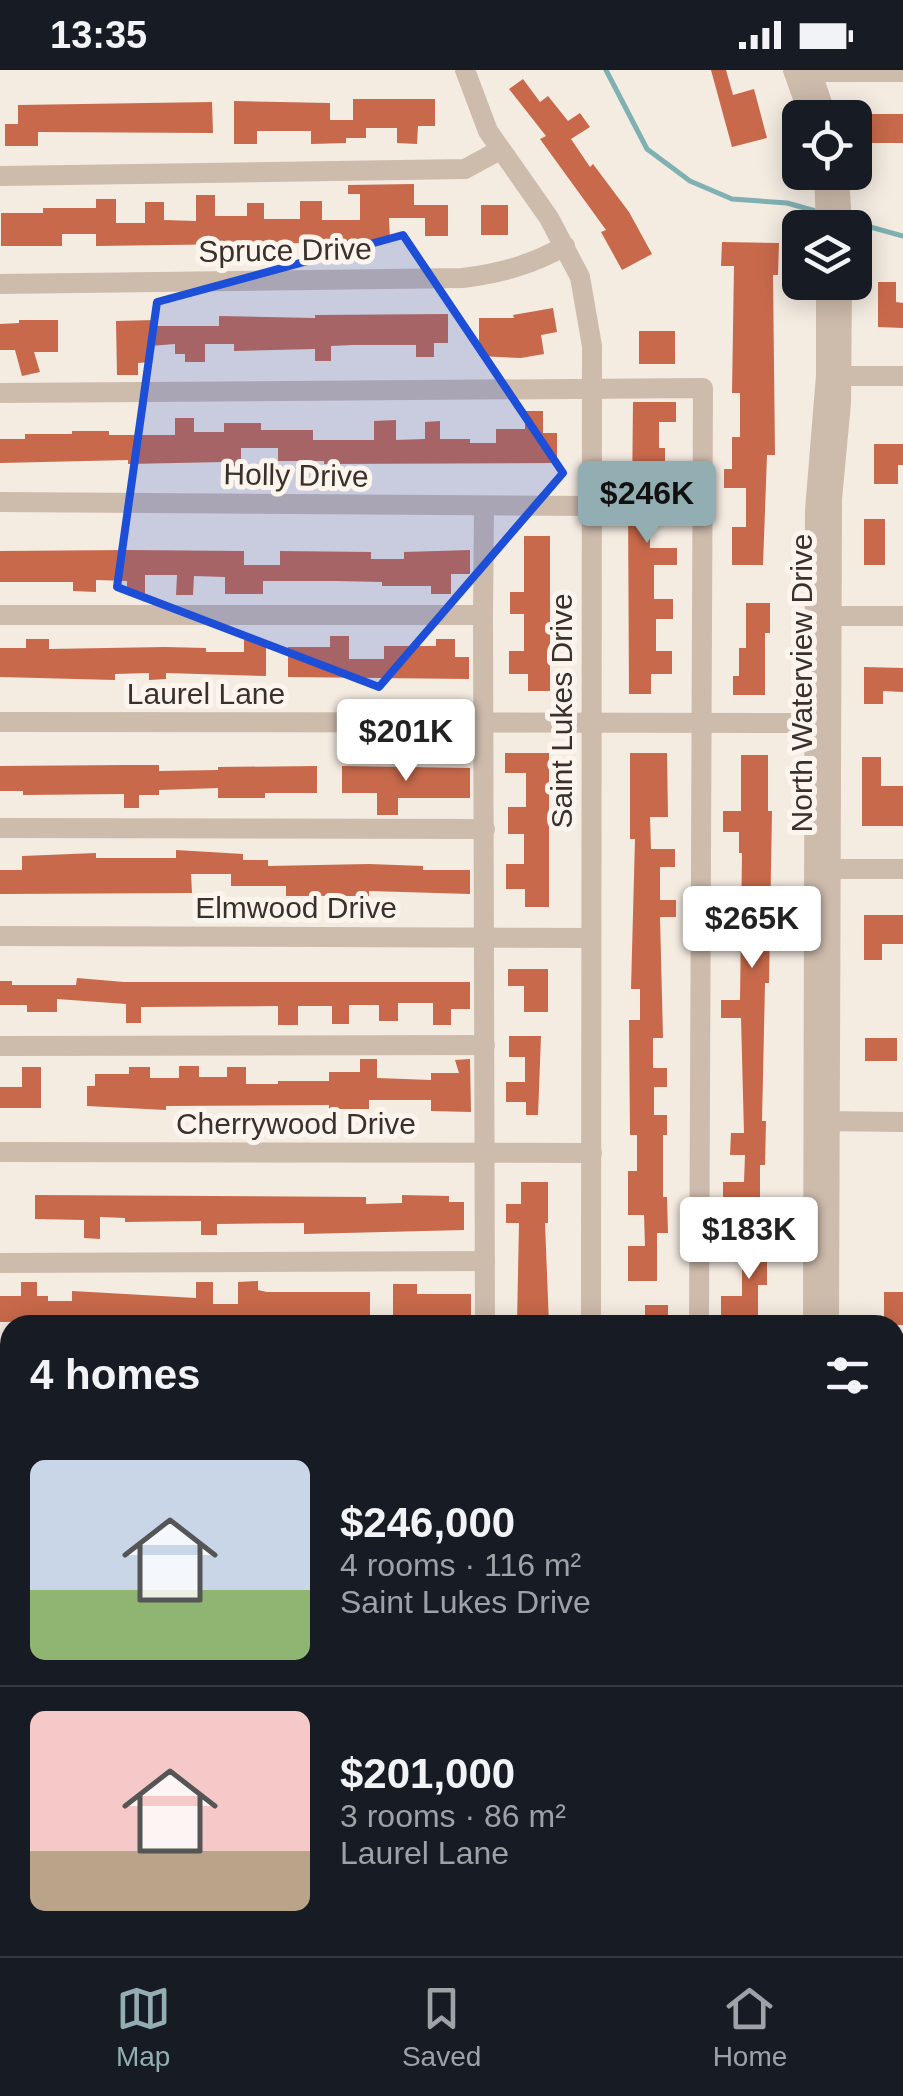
<!DOCTYPE html>
<html lang="en">
<head>
<meta charset="utf-8">
<style>
	:root { --surface:#171b24; --page:#242831; --text:#f1f3f6; --muted:#9ea1a6; --line:#363941; --accent:#92aeb2 }
	body { margin:0; font-family:Arial,sans-serif; background:var(--page); color:var(--text); height:100vh; display:flex; flex-direction:column; font-size:38px; white-space:nowrap }
	* { box-sizing:border-box; margin:0 }
	p { font-size:32px; color:var(--muted) }
	.icon { flex:none; width:55px; height:55px; fill:none; stroke:currentColor; stroke-width:2; stroke-linecap:round; stroke-linejoin:round }
	.map { position:relative; flex:1; overflow:hidden }
	.panel { position:absolute; left:0px; top:1245px; width:905px; height:642px; display:flex; flex-direction:column; background:var(--surface); border-radius:30px 30px 0 0; box-shadow:0 5px 25px #0003 }
	.panel>* { flex:none }
	.tools { position:absolute; left:782px; top:30px; display:grid; gap:20px }
	.tools a { display:grid; place-items:center; width:90px; height:90px; border-radius:15px; background:var(--surface); box-shadow:0 5px 25px #0003; font-size:50px }
	.price { position:absolute; translate:-50% -85px; padding:0 22px; border-radius:10px; background:#fff; color:#222; font-size:32px; line-height:65px; filter:drop-shadow(0 2px 5px #0008) }
	.price::after { content:''; position:absolute; left:50%; top:60px; width:30px; height:22px; margin-left:-15px; background:inherit; clip-path:polygon(0 0,100% 0,50% 100%) }
	.price.selected { background:var(--accent); color:#111 }
	ul { padding:0; list-style:none }
	li { display:flex; align-items:center; gap:30px; height:250px; padding:0 30px }
	li+li { border-top:2px solid var(--line) }
	li span { display:grid; place-items:center; flex:none; width:280px; height:200px; border-radius:15px; color:#555 }
	li>.icon { margin-inline-start:auto }
	span .icon { width:120px; height:120px; fill:#fffc; stroke-width:1 }
	li b { font-size:42px }
	h2 { display:flex; justify-content:space-between; align-items:center; height:120px; padding:0 30px; font-size:42px }
	.status { display:flex; justify-content:space-between; align-items:center; height:70px; padding:0 50px; background:var(--surface); direction:ltr }
	.status svg { height:28px; fill:currentColor }
	.tabs { display:flex; justify-content:space-around; align-items:center; height:140px; border-top:2px solid var(--line); background:var(--surface); font-size:28px; color:var(--muted) }
	.tabs a { display:grid; justify-items:center; gap:5px }
	.tabs .selected { color:var(--accent) }
	.map>svg:first-child { display:block }
	.lines { fill:none; stroke-linecap:round; stroke-linejoin:round }
	.stream { stroke:#7fb0b2; stroke-width:5 }
	.building { fill:#c8694b }
	.minor { stroke:#cdbbac; stroke-width:20 }
	.major { stroke:#7d675c; stroke-width:25 }
	.marked { fill:#1d4ed8; fill-opacity:0.2; stroke:#1d4ed8; stroke-width:8; stroke-linejoin:round }
	.labels { text-anchor:middle; dominant-baseline:central; stroke-width:10; stroke-linejoin:round; paint-order:stroke }
	.street-label { font-size:30px; fill:#3b302b; stroke:#fbf5ee }
</style>
</head>
<body>
<div class="status"><b>13:35</b><svg viewBox="0 0 49 12"><path d="M0 12V9h3v3zM5 12V6h3v6zM10 12V3h3v9zM15 12V0h3v12zM26 1h20v11H26zM47 4h2v5h-2z"/></svg></div>
<div class="map">
<svg width="903" height="1886" viewBox="0 0 903 1886">
	<rect width="100%" height="100%" fill="#f4ebe1"/>
	<g class="lines">
		<!-- stream -->
		<g class="stream">
			<polyline points="606,0 647,79 690,111 732,129 787,133 819,142"/>
			<polyline points="849,151 903,166"/>
		</g>
	</g>
	<!-- building -->
	<g class="building">
		<polygon points="711,0 726,0 733,25 754,19 767,68 732,77"/>
		<polygon points="523,9 540,32 548,26 568,51 580,43 590,57 571,69 590,97 593,94 629,142 652,184 622,200 601,162 606,160 540,69 546,66 509,19"/>
		<polygon points="353,29 435,29 435,56 418,56 417,74 397,73 397,58 366,58 366,68 346,68 346,73 311,74 311,61 257,61 257,74 234,74 234,31 330,33 330,50 353,50"/>
		<polygon points="212,32 213,63 38,62 38,76 5,76 5,54 18,54 18,35"/>
		<rect x="868" y="44" width="35" height="29"/>
		<polygon points="414,114 414,135 448,135 448,166 425,166 425,148 389,148 390,172 96,176 96,164 62,164 62,176 1,176 1,143 43,143 43,138 96,138 96,129 116,129 116,153 145,153 145,132 164,132 164,150 196,151 196,125 215,125 215,146 247,146 247,133 264,133 264,149 300,149 300,131 322,131 322,150 360,150 360,124 348,124 348,115"/>
		<rect x="481" y="135" width="27" height="30"/>
		<polygon points="722,172 779,173 778,205 773,205 775,385 767,385 763,495 732,495 732,457 746,457 746,418 724,418 724,399 732,399 732,367 740,367 740,323 732,323 734,196 721,196"/>
		<polygon points="878,212 896,212 896,232 903,233 903,258 878,257"/>
		<polygon points="553,238 557,262 541,265 544,284 521,288 479,286 479,248 514,248 513,245"/>
		<polygon points="448,244 448,273 434,273 434,287 416,287 416,275 352,275 331,276 331,291 315,291 315,279 234,281 234,274 205,274 205,292 185,292 185,284 175,284 175,274 150,276 150,292 138,293 138,305 117,305 116,251 155,250 155,256 219,256 219,246 315,248 315,245"/>
		<polygon points="19,250 58,250 58,282 34,282 40,302 22,306 15,280 0,280 0,254 19,253"/>
		<rect x="639" y="261" width="36" height="33"/>
		<polygon points="633,332 676,332 676,352 659,352 659,378 665,378 665,427 671,427 671,446 650,446 650,478 677,478 677,495 654,495 654,529 673,529 673,549 656,549 656,581 672,581 672,604 651,604 651,624 629,624 628,427 632,427"/>
		<polygon points="525,341 543,341 543,363 557,363 557,393 324,394 324,391 278,391 278,378 241,378 241,396 224,396 224,392 128,394 128,390 0,393 0,369 25,369 25,364 72,364 72,361 109,361 109,365 175,365 175,348 194,348 194,362 224,362 224,353 261,353 261,360 313,360 313,370 374,370 374,351 396,350 396,370 425,369 425,352 440,351 440,369 470,369 470,373 496,373 496,359 525,359"/>
		<polygon points="874,374 903,374 903,395 898,395 898,414 874,414"/>
		<rect x="864" y="449" width="21" height="46"/>
		<polygon points="524,466 550,466 550,621 528,621 528,604 509,604 509,581 524,581 524,544 510,544 510,522 524,522"/>
		<polygon points="127,480 244,481 244,495 280,495 280,481 371,482 371,489 404,489 404,482 470,480 470,504 451,504 451,524 431,524 431,516 382,516 382,512 335,511 263,511 263,524 225,524 225,507 194,506 193,525 176,525 177,505 145,505 145,523 127,523 127,511 96,510 96,522 73,521 73,512 0,512 0,481"/>
		<polygon points="746,533 770,533 770,563 765,563 765,625 733,625 733,606 739,606 739,578 746,578"/>
		<polygon points="330,566 349,566 349,589 384,589 384,576 436,576 436,569 455,569 455,587 469,587 469,609 288,607 288,577 330,577"/>
		<polygon points="26,569 49,569 49,579 165,577 206,578 206,582 244,582 244,570 266,570 266,606 166,603 166,609 149,610 149,603 115,604 115,610 0,607 0,578 26,578"/>
		<polygon points="864,597 903,598 903,622 883,621 883,634 864,634"/>
		<polygon points="505,683 549,683 549,837 525,837 525,819 506,819 506,794 524,794 524,764 508,764 508,737 526,737 526,703 505,703"/>
		<polygon points="630,683 667,683 668,747 650,747 651,779 675,779 675,797 660,797 660,830 676,830 676,847 660,847 663,968 653,968 653,998 667,998 667,1017 654,1017 654,1045 667,1045 667,1065 663,1065 663,1127 667,1127 668,1163 657,1163 657,1211 628,1211 628,1176 645,1176 644,1145 628,1145 628,1101 637,1101 637,1065 630,1065 629,950 640,950 640,919 631,919 635,769 630,769"/>
		<polygon points="741,685 768,685 768,741 772,741 769,913 765,913 762,1051 766,1051 765,1095 760,1095 760,1138 723,1138 723,1112 744,1112 745,1085 730,1085 731,1063 744,1063 741,948 721,948 721,930 740,930 742,783 739,783 739,762 723,762 723,741 741,741"/>
		<polygon points="862,687 881,687 881,716 903,716 903,756 862,756"/>
		<polygon points="124,695 159,695 159,701 218,700 218,697 317,696 317,723 265,723 265,728 218,728 218,718 159,720 159,725 139,725 139,738 124,738 124,724 23,725 23,721 0,721 0,696"/>
		<polygon points="342,696 470,698 470,728 398,728 398,745 377,745 377,723 342,723"/>
		<polygon points="176,780 243,784 243,790 268,790 268,796 369,794 423,796 423,800 470,800 470,824 369,821 369,826 286,826 286,816 231,816 231,804 191,804 192,823 0,824 0,800 22,800 22,786 96,783 96,788 176,788"/>
		<polygon points="864,845 903,845 903,874 882,874 882,890 864,890"/>
		<polygon points="508,899 548,899 548,942 524,942 524,916 508,916"/>
		<polygon points="77,908 124,912 470,912 470,939 451,939 451,955 433,955 433,933 398,933 398,951 379,951 379,935 349,935 349,954 332,954 332,936 298,936 298,955 278,955 278,936 141,937 141,953 126,953 126,934 57,929 57,942 27,942 27,935 0,935 0,911 12,911 12,915 76,915"/>
		<polygon points="509,966 541,966 538,1045 526,1045 526,1032 506,1032 506,1012 525,1012 525,987 509,987"/>
		<rect x="865" y="968" width="32" height="23"/>
		<polygon points="360,989 377,989 377,1008 431,1010 431,1003 459,1003 455,990 470,989 471,1042 431,1041 431,1030 369,1030 369,1039 329,1039 329,1035 166,1036 166,1040 87,1036 87,1016 95,1016 95,1004 129,1004 129,997 150,997 150,1008 179,1008 179,996 199,996 199,1007 227,1007 227,997 246,997 246,1014 278,1014 278,1011 329,1011 329,1002 360,1002"/>
		<polygon points="22,997 41,997 41,1038 0,1038 0,1017 22,1017"/>
		<polygon points="521,1112 548,1112 548,1153 545,1153 549,1255 517,1255 519,1153 506,1153 506,1134 521,1134"/>
		<polygon points="35,1125 366,1127 366,1134 402,1133 402,1125 449,1126 449,1132 464,1132 464,1160 304,1164 304,1153 217,1154 217,1165 201,1165 201,1151 125,1152 125,1148 100,1147 100,1169 84,1168 84,1150 35,1149"/>
		<polygon points="742,1166 767,1166 767,1215 758,1215 758,1255 736,1255 736,1247 721,1247 721,1226 742,1226"/>
		<polygon points="258,1211 258,1220 267,1222 370,1222 370,1255 348,1255 348,1251 321,1251 321,1255 180,1255 147,1254 147,1250 112,1250 112,1255 97,1255 97,1251 0,1252 0,1226 21,1226 21,1212 37,1212 37,1226 48,1226 48,1231 72,1231 72,1221 196,1228 196,1212 213,1212 213,1234 238,1234 238,1212"/>
		<polygon points="393,1214 417,1214 417,1224 471,1224 471,1255 393,1255"/>
		<rect x="884" y="1222" width="19" height="33"/>
		<rect x="645" y="1235" width="23" height="20"/>
	</g>
	<g class="lines">
		<!-- minor -->
		<g class="minor">
			<polyline points="465,0 488,61 549,148 580,207 592,276 591,1255"/>
			<polyline points="793,0 810,48"/>
			<polyline points="811,0 827,48"/>
			<polyline points="794,2 903,2"/>
			<polyline points="824,102 826,158"/>
			<polyline points="839,102 842,158"/>
			<polyline points="0,106 465,99 500,80"/>
			<path d="M0,214L463,208C501,203 531,195 565,176"/>
			<polyline points="830,306 903,306"/>
			<polyline points="0,323 703,318 699,1255"/>
			<polyline points="0,432 591,436"/>
			<polyline points="0,545 483,545 485,1255"/>
			<polyline points="483,545 484,437"/>
			<polyline points="820,546 903,546"/>
			<polyline points="0,652 824,653"/>
			<polyline points="0,758 485,759"/>
			<polyline points="820,799 903,799"/>
			<polyline points="0,866 591,868"/>
			<polyline points="0,976 485,975"/>
			<polyline points="820,1051 903,1052"/>
			<polyline points="0,1082 592,1083"/>
			<polyline points="0,1193 485,1191"/>
			<polyline points="813,1255 815,440 826,306 826,212"/>
			<polyline points="829,1255 832,429 841,333 842,212"/>
			<polyline points="0,1295 10,1295"/>
			<polyline points="0,1406 10,1406"/>
			<polyline points="0,1433 10,1433"/>
			<polyline points="0,1482 10,1482"/>
			<polyline points="895,1803 903,1804"/>
			<polyline points="895,1824 903,1825"/>
			<polyline points="895,1844 903,1845"/>
			<polyline points="0,1870 10,1870"/>
			<polyline points="194,1878 194,1886"/>
			<polyline points="304,1878 304,1886"/>
			<polyline points="411,1878 411,1886"/>
			<polyline points="818,1878 818,1886"/>
			<polyline points="834,1878 834,1886"/>
			<polyline points="452,1886 452,1878"/>
			<polyline points="738,1886 738,1878"/>
			<polyline points="774,1886 774,1878"/>
		</g>
		<!-- major -->
		<g class="major">
			<polyline points="0,1733 10,1733"/>
			<polyline points="895,1734 903,1734"/>
			<polyline points="0,1764 10,1764"/>
			<polyline points="895,1765 903,1765"/>
		</g>
	</g>
	<!-- marked area -->
	<path class="marked" d="M403,165L563,403L379,617L117,517L157,232Z"/>
	<g class="labels">
		<!-- street labels -->
		<g class="street-label">
			<text transform="translate(285 180) rotate(-1)">Spruce Drive</text>
			<text transform="translate(296 405) rotate(1)">Holly Drive</text>
			<text transform="translate(801 613) rotate(-90)">North Waterview Drive</text>
			<text x="206" y="623">Laurel Lane</text>
			<text transform="translate(561 641) rotate(-90)">Saint Lukes Drive</text>
			<text x="296" y="837">Elmwood Drive</text>
			<text x="296" y="1053">Cherrywood Drive</text>
		</g>
	</g>
</svg>
<div class="tools">
<a><svg class="icon" aria-label="locate" viewBox="0 0 24 24"><circle cx="12" cy="12" r="6"/><path d="M12 2v4M12 18v4M2 12h4M18 12h4"/></svg></a>
<a><svg class="icon" aria-label="layers" viewBox="0 0 24 24"><path d="M12 4l9 5-9 5-9-5zM3 14l9 5 9-5"/></svg></a>
</div>
<b class="price selected" style="left:647px;top:476px">$246K</b>
<b class="price" style="left:406px;top:714px">$201K</b>
<b class="price" style="left:752px;top:901px">$265K</b>
<b class="price" style="left:749px;top:1212px">$183K</b>
<section class="panel">
<h2>4 homes<svg class="icon" aria-label="filters" viewBox="0 0 24 24"><path d="M4 7h16M4 17h16"/><circle cx="9" cy="7" r="2"/><circle cx="15" cy="17" r="2"/></svg></h2>
<ul>
<li><span style="background:linear-gradient(#c9d6e8 65%,#8fb573 0)"><svg class="icon" aria-label="home" viewBox="0 0 24 24"><path d="M3 11l9-7 9 7M6 9v11h12V9"/></svg></span><div><b>$246,000</b><p>4 rooms · 116 m²</p><p>Saint Lukes Drive</p></div></li>
<li><span style="background:linear-gradient(#f6c9c9 70%,#b9a48a 0)"><svg class="icon" aria-label="home" viewBox="0 0 24 24"><path d="M3 11l9-7 9 7M6 9v11h12V9"/></svg></span><div><b>$201,000</b><p>3 rooms · 86 m²</p><p>Laurel Lane</p></div></li>
</ul>
</section>
</div>
<nav class="tabs">
<a class="selected"><svg class="icon" aria-label="map" viewBox="0 0 24 24"><path d="M3 6l6-2 6 2 6-2v14l-6 2-6-2-6 2zM9 4v14M15 6v14"/></svg>Map</a>
<a><svg class="icon" aria-label="saved" viewBox="0 0 24 24"><path d="M7 4h10v16l-5-4-5 4z"/></svg>Saved</a>
<a><svg class="icon" aria-label="home" viewBox="0 0 24 24"><path d="M3 11l9-7 9 7M6 9v11h12V9"/></svg>Home</a>
</nav>
</body>
</html>
